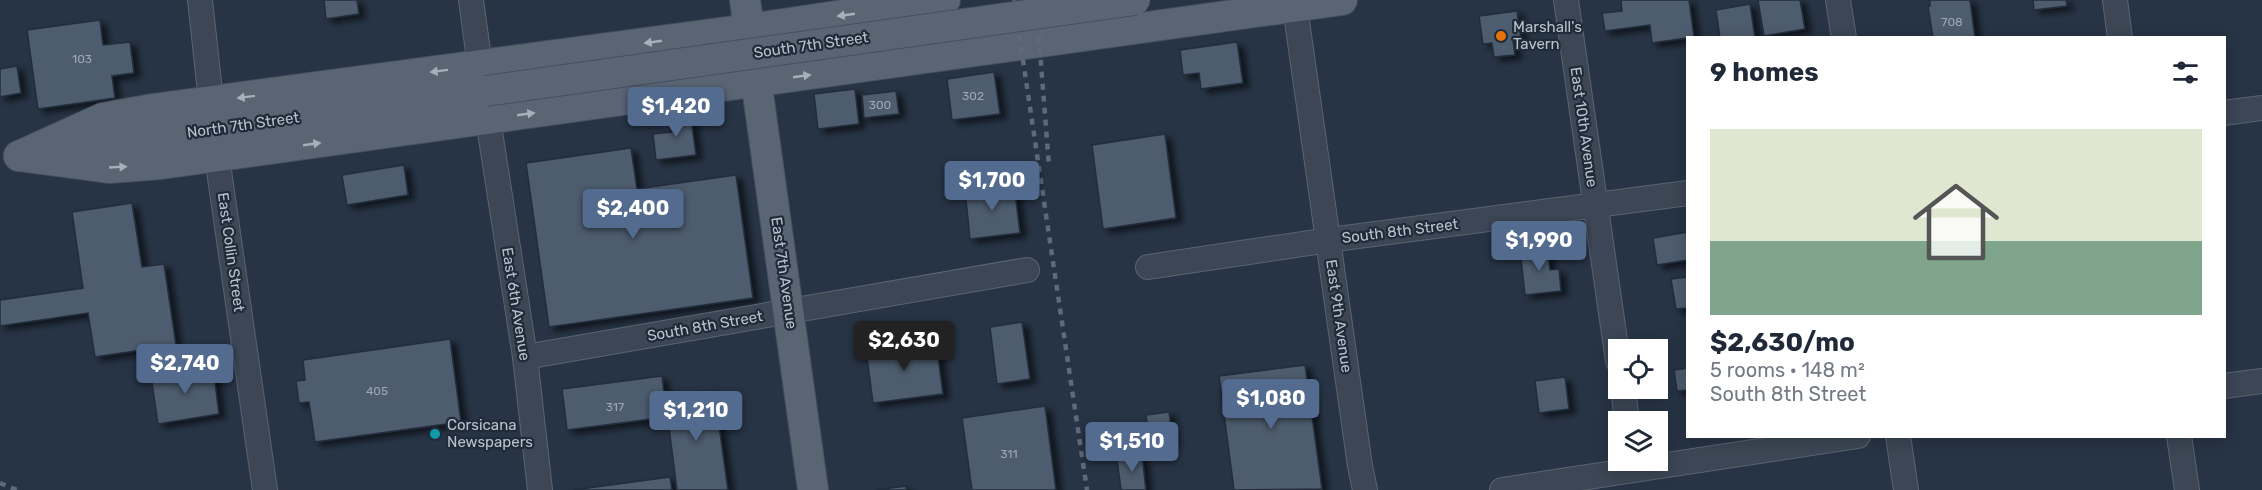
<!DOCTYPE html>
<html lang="en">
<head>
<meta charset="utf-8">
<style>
	:root { --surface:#fff; --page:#f2f2f3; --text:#1f2937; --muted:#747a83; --accent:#526b8f }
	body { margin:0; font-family:Rubik,sans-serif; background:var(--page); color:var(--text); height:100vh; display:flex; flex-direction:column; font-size:22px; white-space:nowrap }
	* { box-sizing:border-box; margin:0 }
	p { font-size:20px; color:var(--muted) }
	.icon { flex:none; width:33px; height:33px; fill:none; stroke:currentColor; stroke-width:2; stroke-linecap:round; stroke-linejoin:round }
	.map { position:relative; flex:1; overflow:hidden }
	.side { position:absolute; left:1686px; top:36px; width:540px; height:402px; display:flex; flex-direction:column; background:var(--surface); border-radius:0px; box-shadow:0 3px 15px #0003 }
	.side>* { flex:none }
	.tools { position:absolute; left:1608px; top:339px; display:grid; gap:12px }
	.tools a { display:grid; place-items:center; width:60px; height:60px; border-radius:0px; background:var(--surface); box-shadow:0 3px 15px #0003; font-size:30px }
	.price { position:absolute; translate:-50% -51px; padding:0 14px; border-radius:6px; background:var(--accent); color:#fff; font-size:20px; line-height:39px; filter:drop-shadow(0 2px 3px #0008) }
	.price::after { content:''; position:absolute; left:50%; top:36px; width:18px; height:14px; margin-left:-9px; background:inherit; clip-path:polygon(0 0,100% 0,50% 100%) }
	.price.current { background:#222; color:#fff }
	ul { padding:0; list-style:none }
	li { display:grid; align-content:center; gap:12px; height:318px; padding:0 24px }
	li span { display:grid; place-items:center; height:186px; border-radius:0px; color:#555 }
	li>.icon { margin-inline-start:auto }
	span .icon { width:108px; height:108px; fill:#fffc; stroke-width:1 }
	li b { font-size:26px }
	h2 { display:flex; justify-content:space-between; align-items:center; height:72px; padding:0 24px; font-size:26px }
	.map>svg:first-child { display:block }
	.building { fill:#4e5b6e; stroke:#222d3c; stroke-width:1.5; filter:url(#shadow) }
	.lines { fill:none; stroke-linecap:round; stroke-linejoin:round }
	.minor-casing { stroke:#5a6472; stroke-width:26 }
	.major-casing { stroke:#454f5e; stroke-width:32 }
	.minor { stroke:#3c4654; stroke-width:24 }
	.major { stroke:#5a6574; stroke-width:30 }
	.rail { stroke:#5e6a7b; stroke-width:4.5; stroke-dasharray:6 6; stroke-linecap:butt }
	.major-bridge-casing { stroke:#454f5e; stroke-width:32; stroke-linecap:butt }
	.major-bridge { stroke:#5a6574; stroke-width:30 }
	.oneway { fill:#a6afbc }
	.food-dot { fill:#e8710a; stroke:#202b3a; stroke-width:2 }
	.culture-dot { fill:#0f9aa8; stroke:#202b3a; stroke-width:2 }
	.labels { text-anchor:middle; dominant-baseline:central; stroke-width:4.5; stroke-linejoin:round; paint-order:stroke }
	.number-label { font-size:12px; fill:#9ea8b6 }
	.poi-label { font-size:15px; fill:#b9c1ce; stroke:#202b3a; text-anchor:start }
	.street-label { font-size:15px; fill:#b9c1ce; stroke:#202b3a }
</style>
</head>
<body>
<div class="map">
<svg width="2262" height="490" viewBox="0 0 2262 490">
	<defs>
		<filter id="shadow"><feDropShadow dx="6" dy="4" stdDeviation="3" flood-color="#0009"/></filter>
	</defs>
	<rect width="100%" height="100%" fill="#273445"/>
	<!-- building -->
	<g class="building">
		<polygon points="324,0 357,0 359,14 326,19"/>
		<polygon points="1621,0 1689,0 1694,37 1652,43 1650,25 1605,31 1602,13 1622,11"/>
		<polygon points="1758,0 1800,0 1805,29 1764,36"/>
		<polygon points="1930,0 1970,0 1975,38 1933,38 1928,6 1930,6"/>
		<polygon points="2033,0 2066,0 2067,6 2034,10"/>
		<polygon points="1750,4 1755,38 1720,38 1716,10"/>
		<polygon points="1517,11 1521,39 1513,40 1515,55 1494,57 1492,43 1483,44 1479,16"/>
		<polygon points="100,20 103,45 130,42 134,73 112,76 115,98 38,109 27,30"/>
		<polygon points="1237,42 1243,83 1201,89 1199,73 1183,75 1180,50"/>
		<polygon points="17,66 21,93 0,97 0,69"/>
		<polygon points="994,72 1000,114 952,120 947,79"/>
		<polygon points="855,89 859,124 818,129 814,94"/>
		<polygon points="896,91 899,114 864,118 862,95"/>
		<polygon points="690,111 696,155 656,160 653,134 672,132 670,113"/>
		<polygon points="1165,134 1176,218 1103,229 1092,145"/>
		<polygon points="631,148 637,189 736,175 753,298 549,327 526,163"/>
		<polygon points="404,165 408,195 347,205 342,175"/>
		<polygon points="1014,184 1020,233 970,239 965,190"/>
		<polygon points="132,203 142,267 164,264 176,345 95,357 88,313 0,326 0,300 83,288 72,212"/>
		<polygon points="1688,232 1688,260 1657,265 1653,238"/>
		<polygon points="1547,247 1550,270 1559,269 1561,291 1525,295 1520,250"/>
		<polygon points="1688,277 1688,308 1676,309 1671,279"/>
		<polygon points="1022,322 1030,379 997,384 990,327"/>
		<polygon points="450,339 461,422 315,442 309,402 299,403 296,381 305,380 303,360"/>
		<polygon points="936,341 943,394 873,403 866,350"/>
		<polygon points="1305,365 1322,489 1234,490 1219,376"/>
		<polygon points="213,367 219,414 158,424 151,376"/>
		<polygon points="1688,368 1688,390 1677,391 1674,370"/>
		<polygon points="662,376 667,417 567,430 562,389"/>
		<polygon points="1565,377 1569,409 1539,413 1535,381"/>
		<polygon points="714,390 728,490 677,490 665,397"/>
		<polygon points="1045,406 1056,490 972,490 962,418"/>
		<polygon points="1169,412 1173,442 1150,446 1146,415"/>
		<polygon points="1142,455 1146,490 1121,490 1117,459"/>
		<polygon points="670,477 672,490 573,490"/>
		<polygon points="906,486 906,490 876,490"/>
	</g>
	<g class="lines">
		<!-- minor casing -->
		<g class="minor-casing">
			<g id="minor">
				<polyline points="200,0 211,101"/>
				<polyline points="471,0 480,66"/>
				<polyline points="1294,0 1360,466 1365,490"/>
				<polyline points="1566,0 1618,361"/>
				<polyline points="1838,0 1844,38"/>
				<polyline points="2115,0 2120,38"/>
				<polyline points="2224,113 2262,108"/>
				<polyline points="488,119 525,357 540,490"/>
				<polyline points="217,157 265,490"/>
				<polyline points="1148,267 1329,240 1688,193"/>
				<polyline points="525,357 1027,270"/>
				<polyline points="2224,386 2262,381"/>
				<polyline points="1623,388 1627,422"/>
				<polyline points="1898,436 1906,490"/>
				<polyline points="2179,436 2187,490"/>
				<polyline points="1502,490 1858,436"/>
			</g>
		</g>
		<!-- major casing -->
		<g class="major-casing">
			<g id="major">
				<polyline points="745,0 813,490"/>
				<polyline points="58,150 486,91"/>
				<polyline points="19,156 109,168 161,164 1342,0"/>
				<polyline points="19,156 103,118 153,109 749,29 945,0"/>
			</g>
		</g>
		<!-- minor -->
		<use href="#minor" class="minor"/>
		<!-- major -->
		<use href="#major" class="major"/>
		<!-- rail -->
		<g class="rail">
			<polyline points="1014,0 1087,490"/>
			<polyline points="1036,0 1049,166"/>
			<polyline points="0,483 17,490"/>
		</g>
		<!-- major-bridge casing -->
		<g class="major-bridge-casing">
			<polyline id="major-bridge" points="486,91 1135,0"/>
		</g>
		<!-- major-bridge -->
		<use href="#major-bridge" class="major-bridge"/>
	</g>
	<!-- one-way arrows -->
	<defs><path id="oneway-solid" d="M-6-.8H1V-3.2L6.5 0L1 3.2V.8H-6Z" transform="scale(1.5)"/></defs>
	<g class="oneway">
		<use href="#oneway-solid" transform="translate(846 15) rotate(172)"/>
		<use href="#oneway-solid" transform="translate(653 42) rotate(172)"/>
		<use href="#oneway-solid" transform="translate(439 71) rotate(173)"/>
		<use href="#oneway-solid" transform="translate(802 76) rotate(-8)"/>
		<use href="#oneway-solid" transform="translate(246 97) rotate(173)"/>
		<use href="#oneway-solid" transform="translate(526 114) rotate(-8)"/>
		<use href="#oneway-solid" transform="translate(312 144) rotate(-8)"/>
		<use href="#oneway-solid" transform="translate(118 167) rotate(-3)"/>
	</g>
	<!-- markers -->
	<circle class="food-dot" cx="1501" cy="36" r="6"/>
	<circle class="culture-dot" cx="435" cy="434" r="6"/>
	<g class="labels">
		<!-- number labels -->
		<g class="number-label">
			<text x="1952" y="22">708</text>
			<text x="82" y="59">103</text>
			<text x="973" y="96">302</text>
			<text x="880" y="105">300</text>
			<text x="377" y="391">405</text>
			<text x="615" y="407">317</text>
			<text x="1009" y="454">311</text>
		</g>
		<!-- poi labels -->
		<g class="poi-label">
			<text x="1513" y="27">Marshall's<tspan x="1513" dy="17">Tavern</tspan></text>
			<text x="447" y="425">Corsicana<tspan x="447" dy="17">Newspapers</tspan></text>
		</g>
		<!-- street labels -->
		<g class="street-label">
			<text transform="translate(811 45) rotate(-8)">South 7th Street</text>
			<text transform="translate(243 125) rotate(-8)">North 7th Street</text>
			<text transform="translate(1584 127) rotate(82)">East 10th Avenue</text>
			<text transform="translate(1400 231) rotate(-7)">South 8th Street</text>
			<text transform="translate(231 252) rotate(82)">East Collin Street</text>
			<text transform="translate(784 273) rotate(82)">East 7th Avenue</text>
			<text transform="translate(516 304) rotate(81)">East 6th Avenue</text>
			<text transform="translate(1339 316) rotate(82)">East 9th Avenue</text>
			<text transform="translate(705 326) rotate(-10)">South 8th Street</text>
		</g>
	</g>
</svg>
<div class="tools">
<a><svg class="icon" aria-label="locate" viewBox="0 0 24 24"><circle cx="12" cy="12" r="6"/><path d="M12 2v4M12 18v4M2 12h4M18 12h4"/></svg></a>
<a><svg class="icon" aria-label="layers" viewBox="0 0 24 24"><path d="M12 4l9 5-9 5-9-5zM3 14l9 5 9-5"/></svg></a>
</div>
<b class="price" style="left:676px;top:138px">$1,420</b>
<b class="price" style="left:992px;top:212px">$1,700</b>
<b class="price" style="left:633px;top:240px">$2,400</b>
<b class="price" style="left:1539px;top:272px">$1,990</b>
<b class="price current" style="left:904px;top:372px">$2,630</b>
<b class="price" style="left:185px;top:395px">$2,740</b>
<b class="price" style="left:1271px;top:430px">$1,080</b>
<b class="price" style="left:696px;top:442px">$1,210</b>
<b class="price" style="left:1132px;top:473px">$1,510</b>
<section class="side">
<h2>9 homes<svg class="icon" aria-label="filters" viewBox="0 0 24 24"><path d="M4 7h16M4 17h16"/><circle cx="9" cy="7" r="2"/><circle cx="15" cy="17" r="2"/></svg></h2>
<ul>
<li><span style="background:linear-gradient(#dfe7d0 60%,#7fa58c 0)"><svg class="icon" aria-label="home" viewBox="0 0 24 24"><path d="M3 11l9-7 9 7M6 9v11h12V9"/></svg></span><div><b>$2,630/mo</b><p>5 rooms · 148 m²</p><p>South 8th Street</p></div></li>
</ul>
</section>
</div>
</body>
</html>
